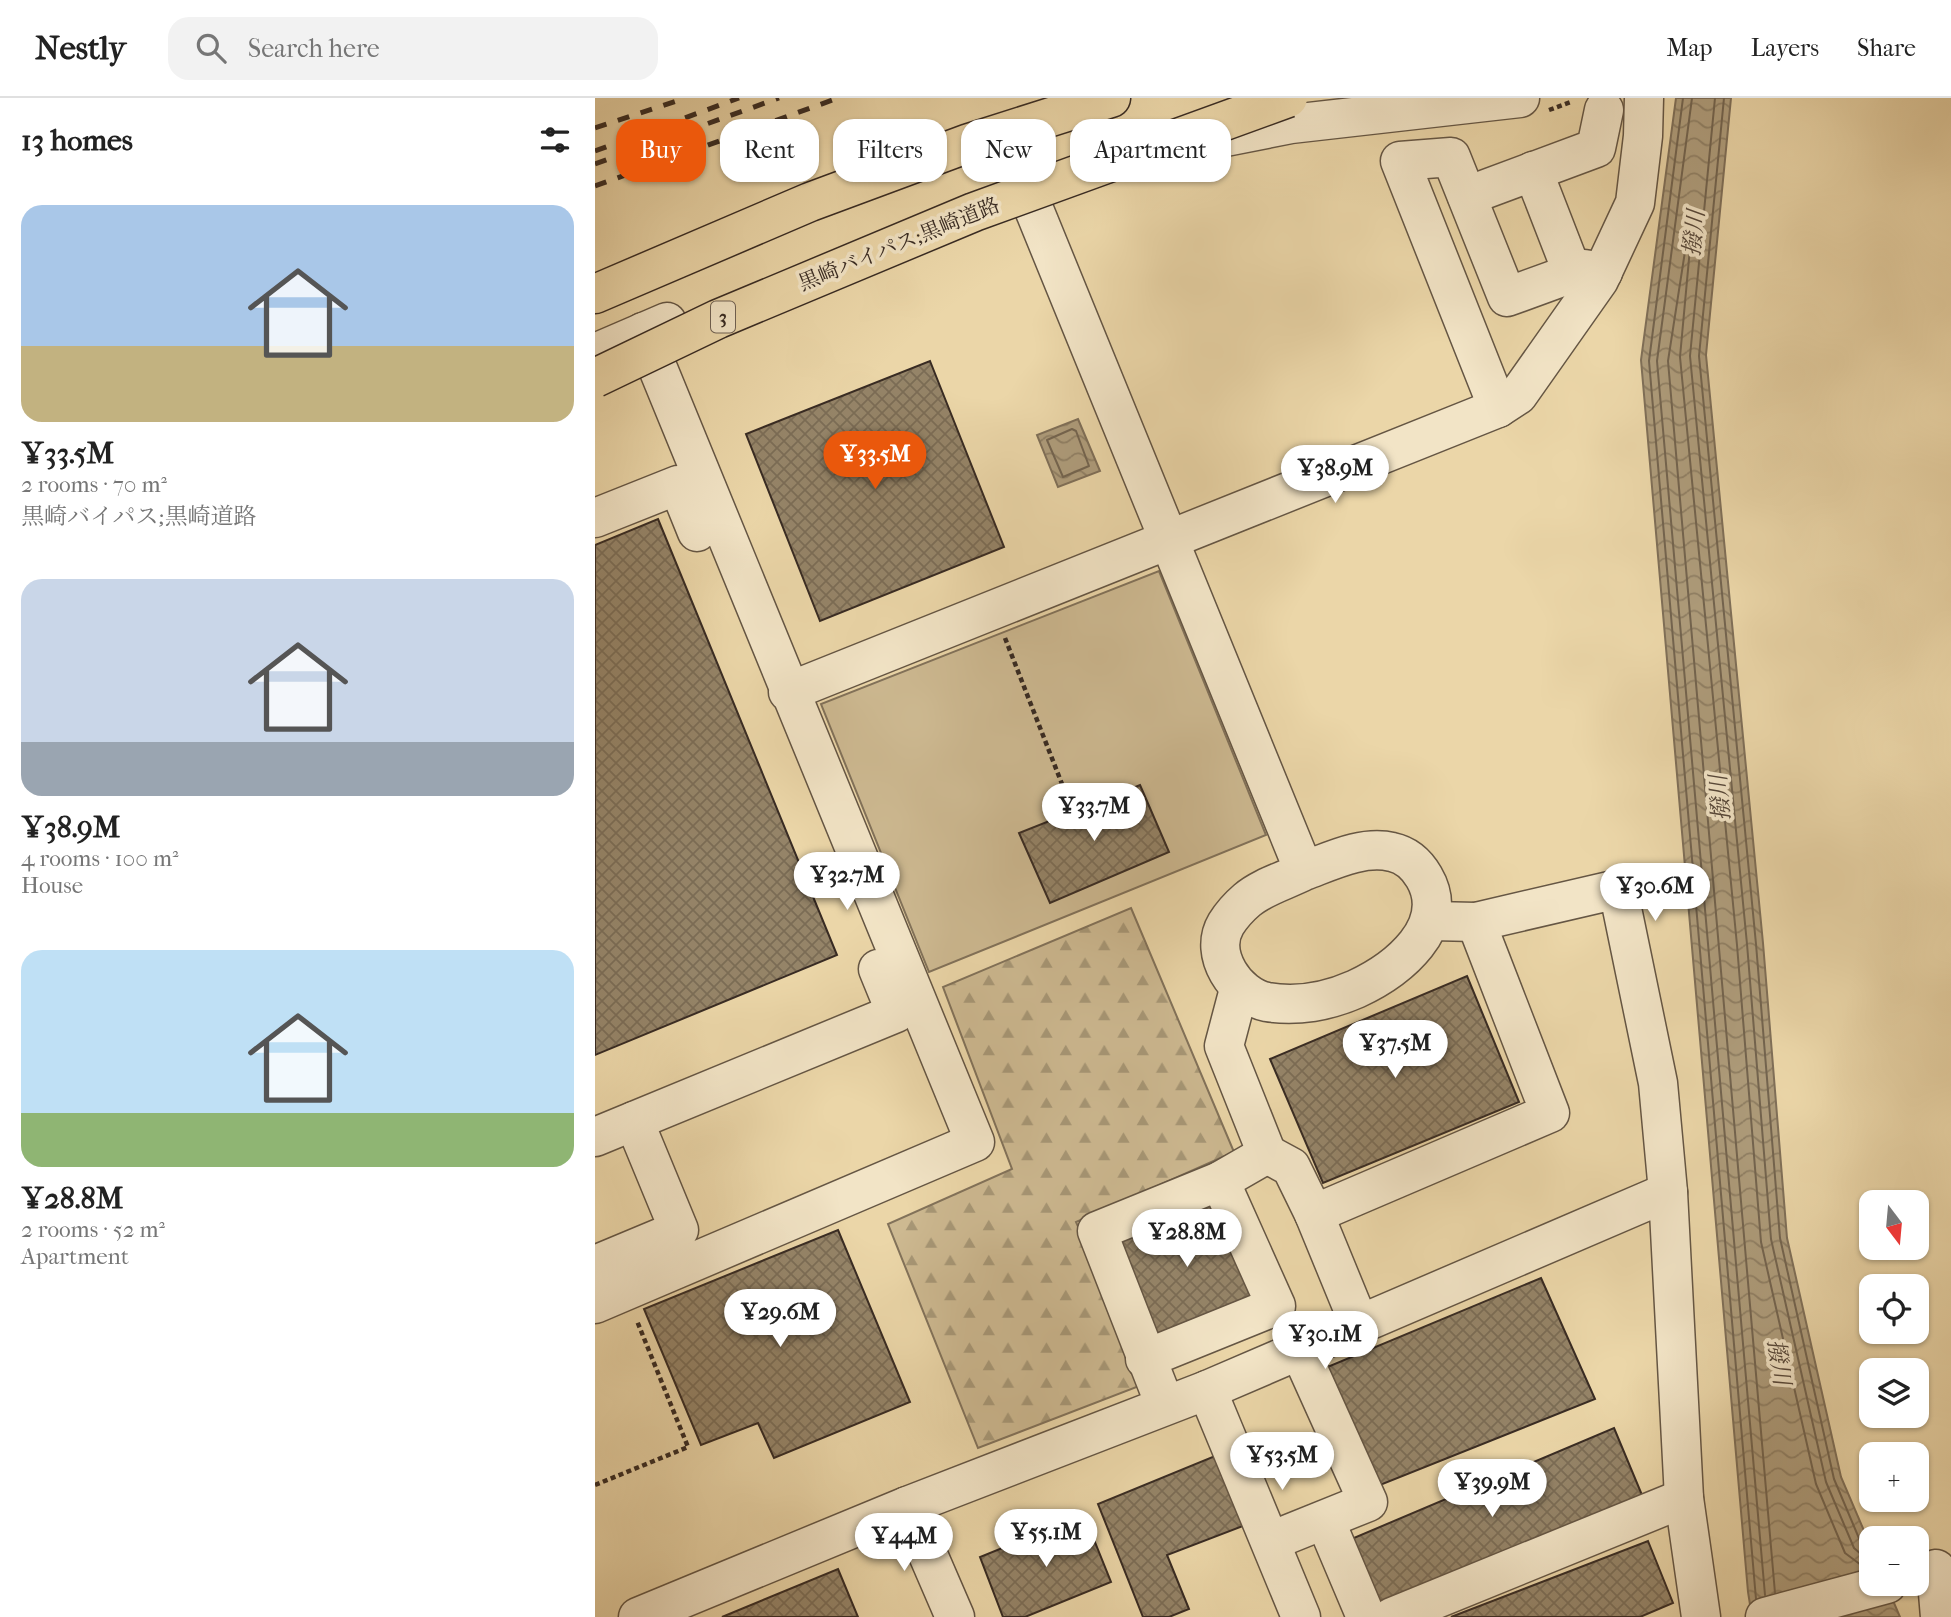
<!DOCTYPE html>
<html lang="en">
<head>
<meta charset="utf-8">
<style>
	:root { --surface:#fff; --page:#f2f2f2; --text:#222; --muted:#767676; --line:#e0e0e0; --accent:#ea580c }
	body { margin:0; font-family:"IM FELL French Canon","Noto Serif JP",serif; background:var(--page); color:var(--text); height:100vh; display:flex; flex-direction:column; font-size:26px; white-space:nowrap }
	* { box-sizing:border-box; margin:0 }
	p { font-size:23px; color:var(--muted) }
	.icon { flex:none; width:38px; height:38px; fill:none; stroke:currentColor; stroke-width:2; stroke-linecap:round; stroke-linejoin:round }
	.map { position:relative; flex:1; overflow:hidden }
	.drawer { display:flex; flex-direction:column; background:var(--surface); width:595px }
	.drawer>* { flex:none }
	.hud { position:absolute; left:21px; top:21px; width:665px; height:63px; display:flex; gap:14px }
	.needle { width:46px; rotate:164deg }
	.controls { position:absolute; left:1264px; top:1092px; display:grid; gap:14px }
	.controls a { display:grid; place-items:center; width:70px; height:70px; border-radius:14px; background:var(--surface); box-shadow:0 2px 5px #0004; font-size:35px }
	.price { position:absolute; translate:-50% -60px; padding:0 16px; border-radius:24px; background:#fff; color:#222; font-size:23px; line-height:46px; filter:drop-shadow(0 2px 4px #0008) }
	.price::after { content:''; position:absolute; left:50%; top:42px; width:21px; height:16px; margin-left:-10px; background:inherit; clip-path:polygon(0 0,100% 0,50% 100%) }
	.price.current { background:var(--accent); color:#fff }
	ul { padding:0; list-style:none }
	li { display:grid; align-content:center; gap:14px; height:371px; padding:0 21px }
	li span { display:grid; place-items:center; height:217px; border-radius:21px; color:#555 }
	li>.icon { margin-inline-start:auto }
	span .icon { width:126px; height:126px; fill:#fffc; stroke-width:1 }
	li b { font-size:30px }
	h2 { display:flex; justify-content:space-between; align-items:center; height:84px; padding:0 21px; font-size:30px }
	.chip { padding:0 24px; border-radius:21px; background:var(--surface); box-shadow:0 2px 5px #0004; font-size:24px; line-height:63px }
	.chip.current { background:var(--accent); color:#fff }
	header { display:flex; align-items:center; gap:42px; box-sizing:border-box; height:98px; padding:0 35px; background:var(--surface); border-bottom:2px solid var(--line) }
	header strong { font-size:33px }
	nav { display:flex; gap:38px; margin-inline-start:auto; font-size:24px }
	.search { width:490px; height:63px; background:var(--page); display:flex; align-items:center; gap:18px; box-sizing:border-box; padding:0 24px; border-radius:21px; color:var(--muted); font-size:26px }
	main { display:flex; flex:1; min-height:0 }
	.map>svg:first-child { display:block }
	.grass { fill:#cdb991; stroke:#82725a; stroke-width:2 }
	.forest { fill:url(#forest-firs); stroke:#82725a; stroke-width:2 }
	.water { fill:url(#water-waves); stroke:#7f6f58; stroke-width:2 }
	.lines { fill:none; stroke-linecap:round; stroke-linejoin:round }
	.shore { stroke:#73644f; stroke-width:2 }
	.building { fill:url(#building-cross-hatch); stroke:#382b23; stroke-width:2 }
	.minor-casing { stroke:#655644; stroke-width:41 }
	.highway-casing { stroke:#382b23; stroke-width:41 }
	.path { stroke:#382b23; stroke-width:4.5; stroke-dasharray:5 3.5; stroke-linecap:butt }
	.minor { stroke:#f2e4c6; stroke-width:38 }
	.highway { stroke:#ebd6a8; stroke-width:38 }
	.rail { stroke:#382b23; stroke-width:5; stroke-dasharray:12 12; stroke-linecap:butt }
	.highway-bridge-casing { stroke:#382b23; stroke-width:41; stroke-linecap:butt }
	.highway-bridge { stroke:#ebd6a8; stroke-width:38 }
	.labels { text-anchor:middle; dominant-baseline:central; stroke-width:7; stroke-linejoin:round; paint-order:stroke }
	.shield { fill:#f2e4c6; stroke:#706254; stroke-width:2 }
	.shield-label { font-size:19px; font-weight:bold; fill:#382b23 }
	.street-label { font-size:21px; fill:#382b23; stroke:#f2e4c6 }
	.water-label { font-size:23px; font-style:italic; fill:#564739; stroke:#f2e4c6 }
</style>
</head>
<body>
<header>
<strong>Nestly</strong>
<div class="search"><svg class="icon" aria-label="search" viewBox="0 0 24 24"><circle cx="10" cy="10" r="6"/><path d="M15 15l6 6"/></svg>Search here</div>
<nav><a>Map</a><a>Layers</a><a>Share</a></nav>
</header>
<main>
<section class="drawer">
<h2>13 homes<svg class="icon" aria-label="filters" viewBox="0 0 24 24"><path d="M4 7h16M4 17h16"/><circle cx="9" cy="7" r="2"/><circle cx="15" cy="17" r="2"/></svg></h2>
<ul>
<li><span style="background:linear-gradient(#a9c7e8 65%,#c2b280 0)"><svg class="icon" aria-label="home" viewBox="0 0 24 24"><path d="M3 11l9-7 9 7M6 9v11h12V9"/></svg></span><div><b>¥33.5M</b><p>2 rooms · 70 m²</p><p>黒崎バイパス;黒崎道路</p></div></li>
<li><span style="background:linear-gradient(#c9d6e8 75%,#9aa5b1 0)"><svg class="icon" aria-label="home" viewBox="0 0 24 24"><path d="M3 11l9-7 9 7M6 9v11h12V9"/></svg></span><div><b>¥38.9M</b><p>4 rooms · 100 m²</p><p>House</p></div></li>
<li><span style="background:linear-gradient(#bfe0f5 75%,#8fb573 0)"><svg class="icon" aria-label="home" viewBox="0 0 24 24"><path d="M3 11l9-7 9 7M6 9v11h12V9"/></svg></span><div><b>¥28.8M</b><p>2 rooms · 52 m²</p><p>Apartment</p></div></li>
</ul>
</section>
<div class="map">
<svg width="1356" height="1519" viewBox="0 0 1356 1519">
	<defs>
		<pattern id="forest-firs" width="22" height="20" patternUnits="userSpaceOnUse" patternTransform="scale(1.75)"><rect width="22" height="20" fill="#cdb991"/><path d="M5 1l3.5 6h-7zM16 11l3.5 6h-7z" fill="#a79776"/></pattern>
		<pattern id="water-waves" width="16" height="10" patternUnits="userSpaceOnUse" patternTransform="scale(1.75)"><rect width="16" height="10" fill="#ae9c7b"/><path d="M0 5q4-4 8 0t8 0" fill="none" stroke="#8f7f64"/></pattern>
		<pattern id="building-cross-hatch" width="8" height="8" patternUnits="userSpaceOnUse" patternTransform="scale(1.75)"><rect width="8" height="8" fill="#958468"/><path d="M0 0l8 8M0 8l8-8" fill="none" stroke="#7b6c55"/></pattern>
	</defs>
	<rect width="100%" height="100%" fill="#ebd6a8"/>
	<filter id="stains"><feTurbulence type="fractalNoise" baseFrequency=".00286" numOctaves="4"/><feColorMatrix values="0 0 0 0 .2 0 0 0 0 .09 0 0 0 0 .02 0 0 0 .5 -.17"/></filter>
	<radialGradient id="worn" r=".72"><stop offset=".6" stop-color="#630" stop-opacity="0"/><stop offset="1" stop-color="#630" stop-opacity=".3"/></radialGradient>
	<!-- grass -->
	<polygon class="grass" points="564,473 671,737 334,874 226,606"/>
	<!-- forest -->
	<polygon class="forest" points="536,810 639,1054 481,1124 552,1285 383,1350 293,1126 417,1071 348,889"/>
	<!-- water -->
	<g class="water">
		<polygon points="1081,0 1136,0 1111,257 1168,845 1192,1140 1246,1379 1276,1449 1276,1486 1291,1486 1305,1519 1157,1519 1153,1494 1046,262"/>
		<polygon points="483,321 505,373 463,389 442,337"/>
	</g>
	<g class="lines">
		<!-- shore -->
		<g class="shore">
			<polyline points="1088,0 1054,263 1161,1501"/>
			<polyline points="1097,0 1062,263 1170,1497"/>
			<polyline points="1120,0 1095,258 1152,846 1176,1141 1231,1384 1259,1450 1267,1457 1276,1458"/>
			<polyline points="1129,0 1104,258 1161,846 1185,1140 1239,1381 1266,1445 1276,1449"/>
			<polygon points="477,331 481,333 494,368 468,379 452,342"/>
			<polyline points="1180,1495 1073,263 1091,147 1095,150 1085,259 1142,847 1166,1144 1221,1386 1250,1455 1270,1470"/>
		</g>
	</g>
	<!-- building -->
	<g class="building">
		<polygon points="335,263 409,449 225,523 151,336"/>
		<polygon points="63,421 242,857 0,957 0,447"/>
		<polygon points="545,687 574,754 455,805 424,735"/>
		<polygon points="872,878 924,1004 728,1085 675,961"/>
		<polygon points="622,1098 665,1201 562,1245 519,1141"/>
		<polygon points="243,1132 315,1304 179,1360 163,1325 106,1347 49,1211"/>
		<polygon points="946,1180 1000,1301 780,1389 730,1270"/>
		<polygon points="1019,1330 1047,1397 773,1511 747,1445"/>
		<polygon points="620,1358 648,1428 572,1457 594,1511 574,1519 548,1519 503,1406"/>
		<polygon points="489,1417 516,1484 430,1519 408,1519 385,1459"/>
		<polygon points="1053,1443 1078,1505 1045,1519 856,1519"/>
		<polygon points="243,1471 263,1519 127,1519"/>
	</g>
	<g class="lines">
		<!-- minor casing -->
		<g class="minor-casing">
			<g id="minor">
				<polyline points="605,44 696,26 925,0"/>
				<polyline points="938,73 978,176"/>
				<path d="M427,82L709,773C736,763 768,747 797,754C811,757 822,767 829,779C858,828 802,872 761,891C734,903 702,909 672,904C641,898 613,856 631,826C636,818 645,808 652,802C667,789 692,782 709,773"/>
				<polyline points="872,98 1001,50 1009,12"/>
				<polyline points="0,255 72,224"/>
				<polyline points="903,310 805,63 856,59 912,199 989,171 1008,174"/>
				<polyline points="0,420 83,387 102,434"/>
				<polyline points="193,594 903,310 923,297 1004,182 1040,105 1048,38 1049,0"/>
				<polyline points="837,823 881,824 1023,791 1063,985 1073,1094"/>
				<polyline points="0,1039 301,915 283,871"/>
				<polyline points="672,1056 696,1069 719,1116 765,1228"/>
				<polyline points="719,1116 955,1015 881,824"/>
				<polyline points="0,1167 84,1132 39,1023"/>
				<polyline points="0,1206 380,1044 48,234"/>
				<polyline points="550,1261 681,1208 625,1083"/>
				<polyline points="612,1292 706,1519"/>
				<polyline points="570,1307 502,1133 625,1083 672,1056 629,948 644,891"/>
				<polyline points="312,1408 360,1519"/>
				<polyline points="730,1422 771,1519"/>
				<polyline points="676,1443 773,1404 704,1251"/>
				<polyline points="1341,1471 1345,1519"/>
				<polyline points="43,1519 312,1408 612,1292 1073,1094 1089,1400 1106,1519"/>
				<polyline points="797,1519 1089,1400"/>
				<polyline points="1170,1519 1292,1486"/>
			</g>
		</g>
		<!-- highway casing -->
		<g class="highway-casing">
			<polyline id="highway" points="0,196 215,104 374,45 516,0"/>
		</g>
		<!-- path -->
		<g class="path">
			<polyline points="954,12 976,4"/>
			<polyline points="410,540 467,686"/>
			<polyline points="0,1387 93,1349 42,1223"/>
		</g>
		<!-- minor -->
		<use href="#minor" class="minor"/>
		<!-- highway -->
		<use href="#highway" class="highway"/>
		<!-- rail -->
		<g class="rail">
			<polyline points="0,30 91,0"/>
			<polyline points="0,53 144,0"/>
			<polyline points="0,66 184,0"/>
			<polyline points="0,88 243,0"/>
		</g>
		<!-- highway-bridge casing -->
		<g class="highway-bridge-casing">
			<polyline id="highway-bridge" points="0,280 123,221 379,114 693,0"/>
		</g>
		<!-- highway-bridge -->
		<use href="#highway-bridge" class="highway-bridge"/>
	</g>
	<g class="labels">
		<!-- shield labels -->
		<rect class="shield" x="116" y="203.5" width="24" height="31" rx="5"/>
		<g class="shield-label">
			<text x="128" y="219">3</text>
		</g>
		<!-- street labels -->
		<g class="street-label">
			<text transform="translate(304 146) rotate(-22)">黒崎バイパス;黒崎道路</text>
		</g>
		<!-- water labels -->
		<g class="water-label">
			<text transform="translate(1099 135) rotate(-84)">撥川</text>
			<text transform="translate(1125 700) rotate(-95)">撥川</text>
			<text transform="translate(1184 1264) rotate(81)">撥川</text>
		</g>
	</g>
	<rect width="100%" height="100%" filter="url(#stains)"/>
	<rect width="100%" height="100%" fill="url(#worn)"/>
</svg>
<div class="controls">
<a><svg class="needle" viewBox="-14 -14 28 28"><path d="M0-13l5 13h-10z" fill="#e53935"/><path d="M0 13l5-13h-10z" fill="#767676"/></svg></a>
<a><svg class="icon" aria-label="locate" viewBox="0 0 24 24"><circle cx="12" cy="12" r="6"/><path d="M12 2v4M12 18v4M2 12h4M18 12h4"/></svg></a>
<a><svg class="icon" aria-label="layers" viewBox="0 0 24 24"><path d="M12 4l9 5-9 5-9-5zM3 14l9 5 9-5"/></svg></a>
<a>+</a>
<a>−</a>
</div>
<b class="price current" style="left:280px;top:393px">¥33.5M</b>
<b class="price" style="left:740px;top:407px">¥38.9M</b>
<b class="price" style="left:499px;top:745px">¥33.7M</b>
<b class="price" style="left:252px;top:814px">¥32.7M</b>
<b class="price" style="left:1060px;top:825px">¥30.6M</b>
<b class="price" style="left:800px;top:982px">¥37.5M</b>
<b class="price" style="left:592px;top:1171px">¥28.8M</b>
<b class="price" style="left:185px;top:1251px">¥29.6M</b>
<b class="price" style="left:730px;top:1273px">¥30.1M</b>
<b class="price" style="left:687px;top:1394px">¥53.5M</b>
<b class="price" style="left:897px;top:1421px">¥39.9M</b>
<b class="price" style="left:451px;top:1471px">¥55.1M</b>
<b class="price" style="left:309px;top:1475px">¥44M</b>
<div class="hud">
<a class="chip current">Buy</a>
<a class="chip">Rent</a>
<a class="chip">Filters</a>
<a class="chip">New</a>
<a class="chip">Apartment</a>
</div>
</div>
</main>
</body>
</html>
